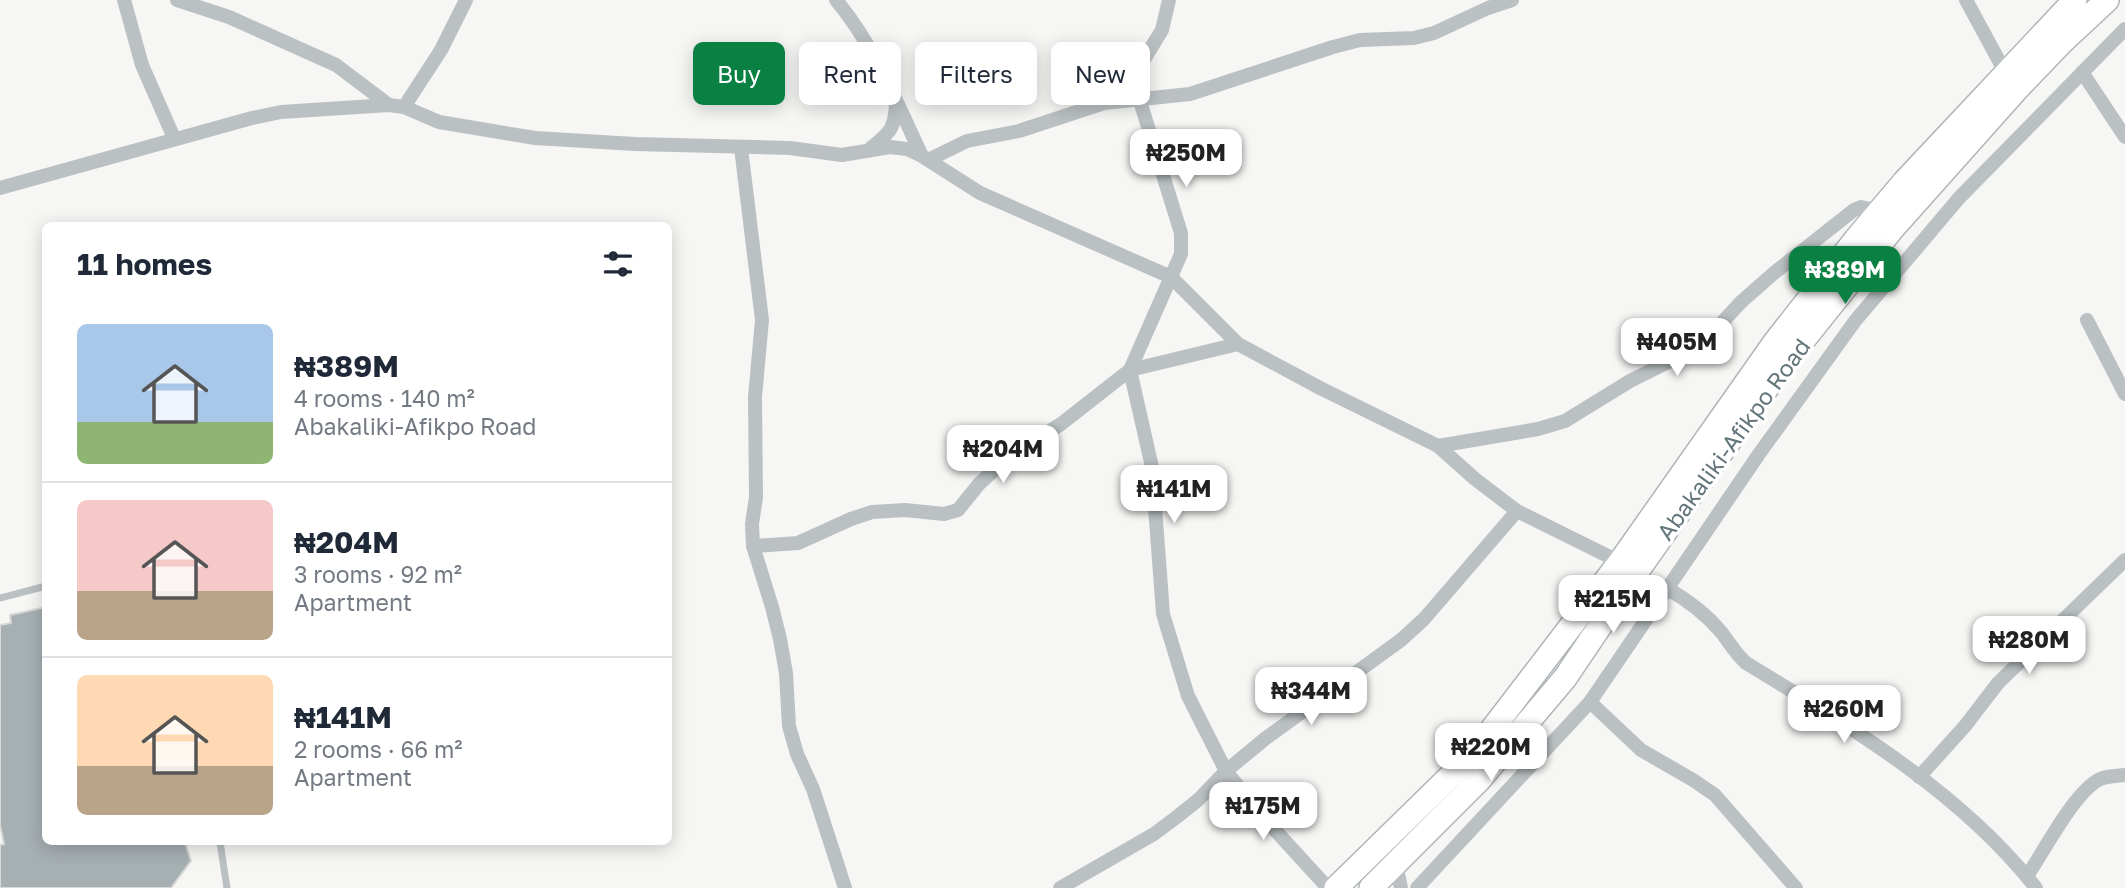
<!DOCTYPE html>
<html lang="en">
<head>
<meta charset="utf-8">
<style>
	:root { --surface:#fff; --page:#f2f2f3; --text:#1f2937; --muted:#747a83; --line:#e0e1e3; --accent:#0b8043 }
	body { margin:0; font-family:"Golos Text",sans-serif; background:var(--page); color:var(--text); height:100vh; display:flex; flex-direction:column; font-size:26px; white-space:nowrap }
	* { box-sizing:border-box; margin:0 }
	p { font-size:23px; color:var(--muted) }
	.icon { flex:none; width:38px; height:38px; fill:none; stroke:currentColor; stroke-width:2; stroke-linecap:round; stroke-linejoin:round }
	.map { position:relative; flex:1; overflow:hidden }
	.panel { position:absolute; left:42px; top:222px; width:630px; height:623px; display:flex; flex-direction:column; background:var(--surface); border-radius:10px; box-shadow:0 4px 18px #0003 }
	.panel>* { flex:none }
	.banner { position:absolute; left:693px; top:42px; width:665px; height:63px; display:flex; gap:14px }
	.price { position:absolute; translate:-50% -60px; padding:0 16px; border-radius:14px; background:#fff; color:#222; font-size:23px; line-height:46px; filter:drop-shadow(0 2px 4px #0008) }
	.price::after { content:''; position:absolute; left:50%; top:42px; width:21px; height:16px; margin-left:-10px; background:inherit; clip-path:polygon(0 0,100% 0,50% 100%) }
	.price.current { background:var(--accent); color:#fff }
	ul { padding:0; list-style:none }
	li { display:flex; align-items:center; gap:21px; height:175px; padding:0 35px }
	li+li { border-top:2px solid var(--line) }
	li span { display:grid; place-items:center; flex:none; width:196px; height:140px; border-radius:10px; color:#555 }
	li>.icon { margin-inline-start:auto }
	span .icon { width:84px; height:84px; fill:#fffc; stroke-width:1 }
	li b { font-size:30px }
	h2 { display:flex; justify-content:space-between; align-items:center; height:84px; padding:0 35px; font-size:30px }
	.chip { padding:0 24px; border-radius:10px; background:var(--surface); box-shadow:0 4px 18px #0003; font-size:24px; line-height:63px }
	.chip.current { background:var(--accent); color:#fff }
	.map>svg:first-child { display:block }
	.building { fill:#a6afb2; stroke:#d8d8d6; stroke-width:2 }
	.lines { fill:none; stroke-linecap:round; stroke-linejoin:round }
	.primary-casing { stroke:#afb5b8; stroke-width:26 }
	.lane { stroke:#bbc1c3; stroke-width:7 }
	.street { stroke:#bbc1c3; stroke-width:14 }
	.primary { stroke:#fff; stroke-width:23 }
	.labels { text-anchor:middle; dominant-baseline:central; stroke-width:7; stroke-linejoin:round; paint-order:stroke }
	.street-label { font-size:23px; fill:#64767c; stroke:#fff }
</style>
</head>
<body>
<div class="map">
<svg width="2125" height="888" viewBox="0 0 2125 888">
	<rect width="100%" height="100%" fill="#f6f6f4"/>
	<!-- building -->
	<polygon class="building" points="46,607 46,842 185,842 191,861 171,888 0,888 0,845 4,844 0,825 0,625 11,623 10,615"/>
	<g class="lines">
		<!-- primary casing -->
		<g class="primary-casing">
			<g id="primary">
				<polyline points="1336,888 1474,753 1620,562 1775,342 1856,239 1904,182 2075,0"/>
				<polyline points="1371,888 1479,780 1565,678 1636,573 1781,368 1893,228 2016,90 2062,42 2107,0"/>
			</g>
		</g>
		<!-- lane -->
		<g class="lane">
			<polyline points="0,598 46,586"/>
			<polyline points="220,842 227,888"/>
		</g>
		<!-- street -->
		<g class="street">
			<polyline points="124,0 142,65 174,138"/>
			<polyline points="177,0 229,17 336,65 389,105"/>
			<path d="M836,0C874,45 897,103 922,156"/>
			<polyline points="1169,0 1162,30 1135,74 1135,85 1181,233 1181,254 1130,370 1152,467 1163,614 1188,696 1226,771 1262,816 1328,888"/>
			<polyline points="1966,0 2005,72"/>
			<polyline points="2082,72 2125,137"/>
			<polyline points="404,107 441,50 466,0"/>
			<polyline points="741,148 762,320 755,397 756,497 752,524 753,546 772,607 780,639 786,673 789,726 797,754 813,789 845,888"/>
			<path d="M871,148C891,132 895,128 896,102"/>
			<polyline points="928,160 967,141 1019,131 1104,103 1190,94 1333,47 1360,40 1414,38 1434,33 1488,8 1512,0"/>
			<polyline points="0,188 252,118 281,112 389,105 404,107 439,122 535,138 635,144 790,148 842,155 890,147 907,149 922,156 980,193 1171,277 1238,344 1320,388 1438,446 1475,479 1517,511 1620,562"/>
			<polyline points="2087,320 2125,394"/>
			<polyline points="1438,446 1538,429 1565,421 1630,381 1682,355 1717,328 1741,302 1774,273 1854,210 1861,207 1880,211"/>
			<polyline points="753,546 798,543 851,519 872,512 905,510 944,514 958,510 979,484 1006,459 1061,424 1130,370 1238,344"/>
			<path d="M1666,588C1686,599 1707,615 1722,633C1730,644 1736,654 1746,663C1849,726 1961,792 2036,888"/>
			<polyline points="1590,702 1641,750 1693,780 1715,795 1796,888"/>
			<polyline points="1919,777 1965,726 1998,683 2125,560"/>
			<polyline points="1396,864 1401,888"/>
			<path d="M2027,876C2044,852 2077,786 2103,778C2110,776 2118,776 2125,775"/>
			<polyline points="1060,888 1154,834 1178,816 1198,800 1226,771 1266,738 1401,640 1424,619 1517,511"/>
			<polyline points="1417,888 1590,702 1759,454 1855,321 1959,198 2125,29"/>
		</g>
		<!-- primary -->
		<use href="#primary" class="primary"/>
	</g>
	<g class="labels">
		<!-- street labels -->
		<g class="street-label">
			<text transform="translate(1733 439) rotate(-54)">Abakaliki-Afikpo Road</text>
		</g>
	</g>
</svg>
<b class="price" style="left:1186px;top:189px">₦250M</b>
<b class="price current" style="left:1845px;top:306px">₦389M</b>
<b class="price" style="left:1677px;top:378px">₦405M</b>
<b class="price" style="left:1003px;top:485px">₦204M</b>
<b class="price" style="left:1174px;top:525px">₦141M</b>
<b class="price" style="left:1613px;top:635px">₦215M</b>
<b class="price" style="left:2029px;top:676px">₦280M</b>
<b class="price" style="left:1311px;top:727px">₦344M</b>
<b class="price" style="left:1844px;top:745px">₦260M</b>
<b class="price" style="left:1491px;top:783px">₦220M</b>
<b class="price" style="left:1263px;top:842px">₦175M</b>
<div class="banner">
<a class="chip current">Buy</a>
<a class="chip">Rent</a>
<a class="chip">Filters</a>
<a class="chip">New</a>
</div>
<section class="panel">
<h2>11 homes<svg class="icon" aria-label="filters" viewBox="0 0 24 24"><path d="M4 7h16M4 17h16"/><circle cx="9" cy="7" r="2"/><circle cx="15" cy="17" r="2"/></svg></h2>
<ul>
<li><span style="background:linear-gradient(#a9c7e8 70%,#8fb573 0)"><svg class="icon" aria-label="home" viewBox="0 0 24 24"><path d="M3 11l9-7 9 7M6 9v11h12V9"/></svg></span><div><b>₦389M</b><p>4 rooms · 140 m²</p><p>Abakaliki-Afikpo Road</p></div></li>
<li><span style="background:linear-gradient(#f6c9c9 65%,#b9a48a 0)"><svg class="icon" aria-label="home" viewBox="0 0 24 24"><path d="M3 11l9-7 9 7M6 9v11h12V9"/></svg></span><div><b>₦204M</b><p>3 rooms · 92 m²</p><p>Apartment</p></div></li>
<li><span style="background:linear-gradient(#ffd9b3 65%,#b9a48a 0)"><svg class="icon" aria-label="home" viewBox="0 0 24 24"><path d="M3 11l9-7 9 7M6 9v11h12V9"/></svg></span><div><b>₦141M</b><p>2 rooms · 66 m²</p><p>Apartment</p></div></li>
</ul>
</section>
</div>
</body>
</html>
